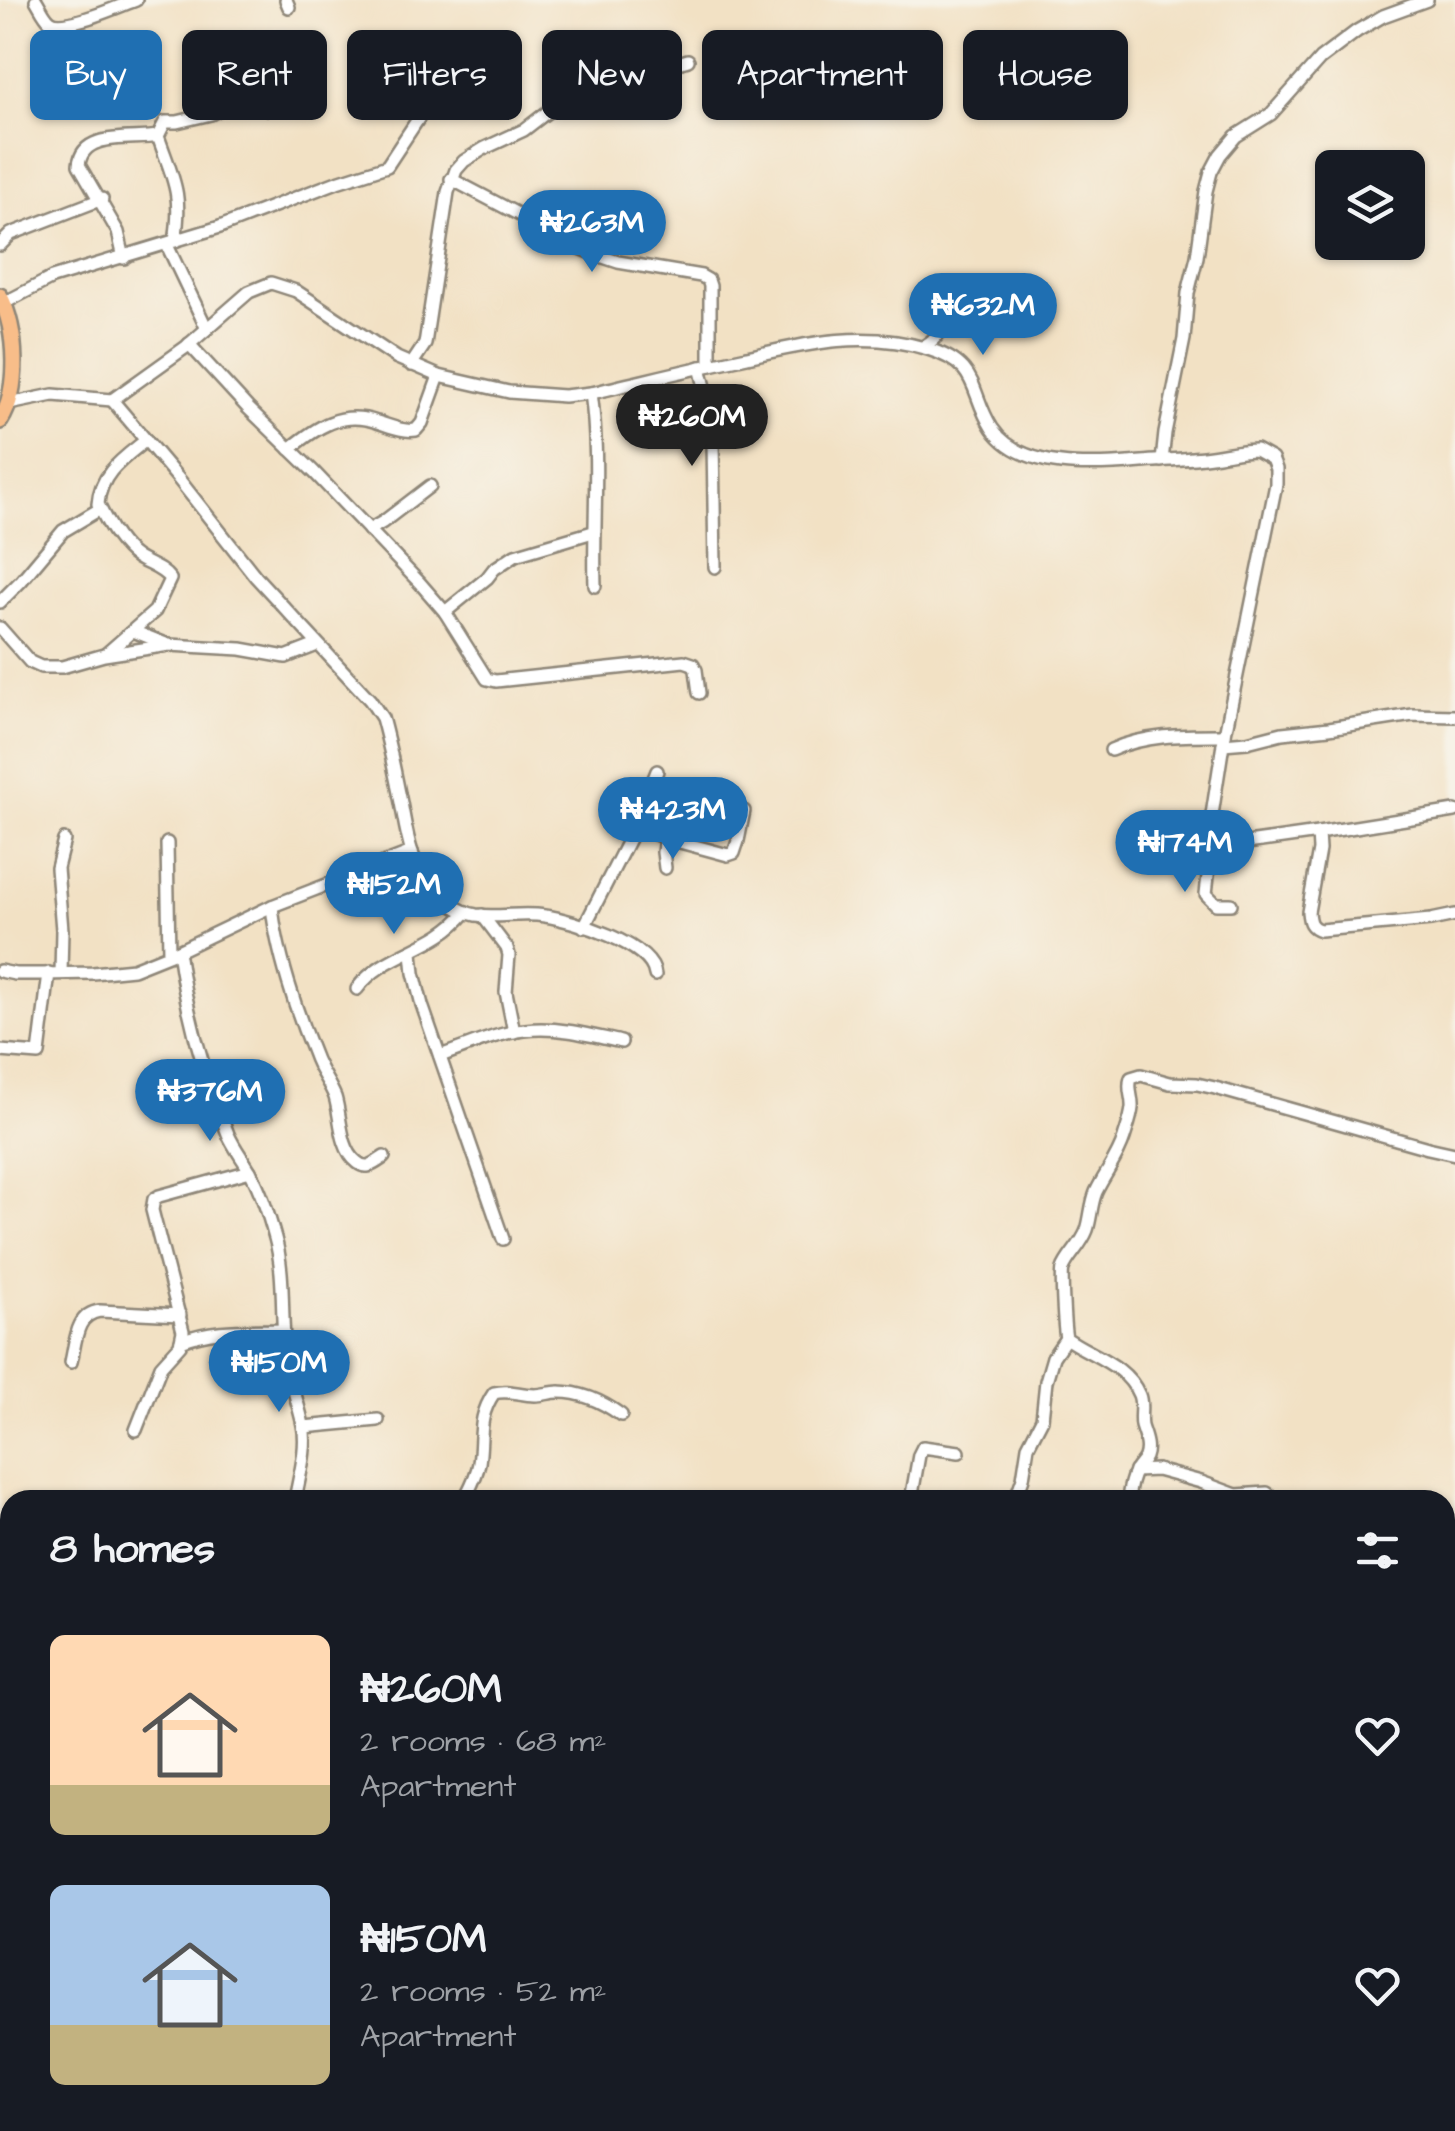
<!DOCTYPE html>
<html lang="en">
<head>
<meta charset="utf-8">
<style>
	:root { --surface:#171b24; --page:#20242c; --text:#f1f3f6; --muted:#9ea1a6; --accent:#1f6fb2 }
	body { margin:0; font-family:"Architects Daughter",sans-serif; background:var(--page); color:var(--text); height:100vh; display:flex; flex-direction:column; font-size:38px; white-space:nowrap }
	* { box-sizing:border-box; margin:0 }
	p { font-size:32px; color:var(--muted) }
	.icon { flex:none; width:55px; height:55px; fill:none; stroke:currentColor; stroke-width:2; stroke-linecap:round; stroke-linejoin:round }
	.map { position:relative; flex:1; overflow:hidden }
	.sheet { position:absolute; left:0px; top:1490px; width:1455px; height:642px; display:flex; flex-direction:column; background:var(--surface); border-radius:30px 30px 0 0; box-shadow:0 2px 8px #0004 }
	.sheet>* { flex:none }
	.top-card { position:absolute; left:30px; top:30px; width:1395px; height:90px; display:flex; gap:20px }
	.tools { position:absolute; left:1315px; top:150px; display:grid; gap:20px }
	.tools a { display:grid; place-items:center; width:110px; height:110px; border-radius:15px; background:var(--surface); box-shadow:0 2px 8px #0004; font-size:50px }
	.price { position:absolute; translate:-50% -85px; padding:0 22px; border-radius:35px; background:var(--accent); color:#fff; font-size:32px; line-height:65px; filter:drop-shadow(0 2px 5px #0008) }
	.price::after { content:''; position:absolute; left:50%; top:60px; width:30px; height:22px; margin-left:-15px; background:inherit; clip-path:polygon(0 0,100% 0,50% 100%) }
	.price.current { background:#222; color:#fff }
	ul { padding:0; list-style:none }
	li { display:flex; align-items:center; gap:30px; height:250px; padding:0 50px }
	li span { display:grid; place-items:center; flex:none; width:280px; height:200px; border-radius:15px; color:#555 }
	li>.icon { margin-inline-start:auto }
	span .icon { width:120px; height:120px; fill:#fffc; stroke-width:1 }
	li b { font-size:42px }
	h2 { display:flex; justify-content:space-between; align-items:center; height:120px; padding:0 50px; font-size:42px }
	.tag { padding:0 35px; border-radius:15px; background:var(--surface); box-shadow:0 2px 8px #0004; font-size:35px; line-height:90px }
	.tag.current { background:var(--accent); color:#fff }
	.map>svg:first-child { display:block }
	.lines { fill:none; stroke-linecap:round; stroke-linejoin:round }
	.minor-casing { stroke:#8e8678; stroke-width:16 }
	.major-casing { stroke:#8e8678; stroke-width:20 }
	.minor { stroke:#fff; stroke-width:11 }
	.major { stroke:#f8bd89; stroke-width:15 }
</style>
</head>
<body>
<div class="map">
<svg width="1455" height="2131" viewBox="0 0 1455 2131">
	<rect width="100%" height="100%" fill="#f7f3e8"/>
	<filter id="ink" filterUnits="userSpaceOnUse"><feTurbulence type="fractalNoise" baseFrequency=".01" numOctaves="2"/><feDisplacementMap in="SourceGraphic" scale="20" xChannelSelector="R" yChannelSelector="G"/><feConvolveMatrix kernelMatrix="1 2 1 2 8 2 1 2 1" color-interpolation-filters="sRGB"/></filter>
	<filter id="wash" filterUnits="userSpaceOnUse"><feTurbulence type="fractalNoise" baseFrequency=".0048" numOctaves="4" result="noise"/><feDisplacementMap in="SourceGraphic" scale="40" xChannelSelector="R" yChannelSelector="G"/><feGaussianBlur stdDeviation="2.25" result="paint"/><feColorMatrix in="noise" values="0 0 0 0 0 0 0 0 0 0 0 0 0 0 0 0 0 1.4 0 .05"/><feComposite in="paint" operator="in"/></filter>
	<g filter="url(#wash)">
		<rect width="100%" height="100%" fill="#f2e1c4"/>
	</g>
	<g filter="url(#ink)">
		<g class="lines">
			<!-- minor casing -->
			<g class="minor-casing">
				<g id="minor">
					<path d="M36,0C40,6 44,16 50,21C63,32 119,6 136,0"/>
					<polyline points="286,0 289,7"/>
					<polyline points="451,179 550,231 573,245 597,255 618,262 701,276 708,280 710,286 710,365"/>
					<path d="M175,241C183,193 173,179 158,136L165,122H177L211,114L232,103H253L269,109"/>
					<polyline points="0,245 11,234 102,199"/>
					<polyline points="167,245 207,329"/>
					<path d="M124,258L118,232L79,165C82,130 134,141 158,136"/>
					<polyline points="4,303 52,278 220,227 337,182 387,166 420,116"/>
					<polyline points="189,344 248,408 314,472 419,582 445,612 487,679 496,681 684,661 693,664 696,670 699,693"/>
					<path d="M923,347C947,332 946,323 947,296"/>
					<polyline points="411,365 425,344 448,192 456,170 464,161 485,148 524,130 546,113 561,104 578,84 585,80 615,72 662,68 688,60"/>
					<polyline points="700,367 710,407 713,441 715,567"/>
					<path d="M591,393C600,456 593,522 595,586"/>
					<path d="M112,400L177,477L256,577L370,700L382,718C389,743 394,768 399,793C406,824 408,862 431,887C442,899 459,912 476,915C499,918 523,912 545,916C573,920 652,944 655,975"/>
					<path d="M9,404L53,395L112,400L186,347L249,292L271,283L296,291L397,358L439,376L509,392L564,396L591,393C643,381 695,368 747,357C809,343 866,330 928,349C981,365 969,392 992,428C1021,472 1097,466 1142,462C1167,460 1193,459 1218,455C1231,453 1243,450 1256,450L1272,459L1276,469V484L1223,744L1209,834L1211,841L1220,846H1226L1318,833L1319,850L1308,912C1309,922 1310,927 1320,930L1431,920L1455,915"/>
					<path d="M290,449C317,427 341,410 377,422C390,426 403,432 416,430L422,423L439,376"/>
					<polyline points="1162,461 1165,433 1184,339 1188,293 1197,257 1206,191 1211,172 1220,155 1236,136 1271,114 1320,59 1357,31 1383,16 1427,0"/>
					<polyline points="369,530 383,522 430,486"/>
					<polyline points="0,602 21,581 63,531 100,509"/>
					<polyline points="445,612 487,578 494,569 515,555 593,532"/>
					<polyline points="0,628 30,662 41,667 62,667 104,655 169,645 241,649 286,657 317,645"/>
					<polyline points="133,631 166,644"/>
					<path d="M107,653L155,611L170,579C162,568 148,565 136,557C119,545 107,523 98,504C100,473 124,458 146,440"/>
					<polyline points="1223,744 1247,742 1282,733 1329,728 1413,715 1455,716"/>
					<path d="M1111,750C1147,734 1186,735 1225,735"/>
					<polyline points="635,826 665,838 728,855 734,853 738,841 744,811"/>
					<polyline points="1318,833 1455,811"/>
					<polyline points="167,843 169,954"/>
					<polyline points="1214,844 1211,849 1206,894 1216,904 1231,904"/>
					<polyline points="665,868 663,852 665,838"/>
					<path d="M272,906C276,950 297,1014 314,1055C319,1070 329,1082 335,1097C341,1116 340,1149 357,1162C367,1171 375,1163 384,1157"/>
					<polyline points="482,915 507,948 509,955 506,992 514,1032"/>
					<polyline points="584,927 634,829 657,771"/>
					<path d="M178,951C187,1014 204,1076 228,1134C234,1148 244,1160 251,1173C262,1193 269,1216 275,1238C286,1277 280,1318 286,1358C290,1381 298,1402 303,1425C308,1448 299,1477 295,1500"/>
					<polyline points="412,952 414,973 422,1005 503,1239"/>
					<polyline points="0,971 15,974 43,974 93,973 133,969 178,951 272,906 412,852"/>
					<polyline points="61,973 62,930 57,868 64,840"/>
					<path d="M357,989C383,952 436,950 466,912"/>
					<polyline points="0,1051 39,1054 49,973"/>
					<path d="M440,1056C467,1047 496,1033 525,1030C557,1026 590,1035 621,1042"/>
					<path d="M181,1341C214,1328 247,1331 282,1330"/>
					<path d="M71,1362C76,1342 75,1314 100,1311L180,1315"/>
					<polyline points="304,1427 378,1420"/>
					<polyline points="136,1430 161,1366 180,1345 183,1331 152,1210 154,1199 159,1196 250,1171"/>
					<polyline points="1135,1471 1157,1470 1201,1482 1236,1495 1267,1493 1276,1500"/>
					<path d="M464,1500C470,1488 477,1476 479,1463C483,1435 477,1418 494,1393C509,1389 519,1395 535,1395C543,1395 551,1392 559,1392C583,1392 603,1402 621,1415"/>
					<polyline points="911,1500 919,1455 923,1447 959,1452"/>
					<polyline points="1015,1500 1023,1478 1028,1446 1042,1419 1046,1381 1053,1357 1066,1338"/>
					<path d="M1128,1500C1129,1490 1131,1479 1136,1470C1139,1465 1143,1462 1145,1457C1149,1446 1144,1436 1141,1426C1139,1416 1143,1405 1139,1395C1126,1364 1091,1356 1066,1338C1064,1330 1061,1275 1063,1269C1067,1257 1081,1246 1087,1230C1091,1218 1091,1204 1096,1192C1105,1173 1118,1158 1124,1138C1127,1128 1131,1118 1132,1108C1133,1096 1127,1090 1131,1078L1141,1075L1170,1083L1197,1084L1215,1088L1428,1148L1455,1154"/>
					<polyline points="1445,1540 1455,1536"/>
					<polyline points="0,1740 10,1737"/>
					<polyline points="1445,1997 1455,2000"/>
					<polyline points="1445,2077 1455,2046"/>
					<polyline points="469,2122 471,2124"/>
					<polyline points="741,2122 754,2131"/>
					<polyline points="931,2122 944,2131"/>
					<polyline points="244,2131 244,2122"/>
					<polyline points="1083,2131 1092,2122"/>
					<polyline points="1246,2131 1252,2122"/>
					<polyline points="1396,2131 1406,2122"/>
				</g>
			</g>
			<!-- major casing -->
			<g class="major-casing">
				<path id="major" d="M0,296C17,330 20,389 0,421"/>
			</g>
			<!-- minor -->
			<use href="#minor" class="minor"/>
			<!-- major -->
			<use href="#major" class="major"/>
		</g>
	</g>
</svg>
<div class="tools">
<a><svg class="icon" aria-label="layers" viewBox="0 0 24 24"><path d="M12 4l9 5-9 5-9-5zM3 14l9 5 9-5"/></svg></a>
</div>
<b class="price" style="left:592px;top:275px">₦263M</b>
<b class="price" style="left:983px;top:358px">₦632M</b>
<b class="price current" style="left:692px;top:469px">₦260M</b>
<b class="price" style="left:673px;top:862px">₦423M</b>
<b class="price" style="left:1185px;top:895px">₦174M</b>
<b class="price" style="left:394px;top:937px">₦152M</b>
<b class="price" style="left:210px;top:1144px">₦376M</b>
<b class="price" style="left:279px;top:1415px">₦150M</b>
<div class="top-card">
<a class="tag current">Buy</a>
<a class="tag">Rent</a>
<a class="tag">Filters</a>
<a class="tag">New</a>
<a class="tag">Apartment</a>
<a class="tag">House</a>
</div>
<section class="sheet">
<h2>8 homes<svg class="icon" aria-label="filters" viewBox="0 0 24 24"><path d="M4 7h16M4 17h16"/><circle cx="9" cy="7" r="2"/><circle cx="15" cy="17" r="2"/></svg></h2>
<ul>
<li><span style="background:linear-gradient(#ffd9b3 75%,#c2b280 0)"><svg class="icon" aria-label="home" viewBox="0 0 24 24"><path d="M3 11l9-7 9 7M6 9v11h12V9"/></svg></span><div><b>₦260M</b><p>2 rooms · 68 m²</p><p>Apartment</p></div><svg class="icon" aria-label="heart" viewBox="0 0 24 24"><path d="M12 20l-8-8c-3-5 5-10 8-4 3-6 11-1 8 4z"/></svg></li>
<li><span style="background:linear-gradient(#a9c7e8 70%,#c2b280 0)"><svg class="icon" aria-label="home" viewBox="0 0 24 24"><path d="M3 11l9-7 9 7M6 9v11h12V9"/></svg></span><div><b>₦150M</b><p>2 rooms · 52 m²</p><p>Apartment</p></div><svg class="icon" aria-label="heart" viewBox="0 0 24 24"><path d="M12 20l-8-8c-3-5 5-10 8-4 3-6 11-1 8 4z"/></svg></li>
</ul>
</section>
</div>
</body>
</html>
